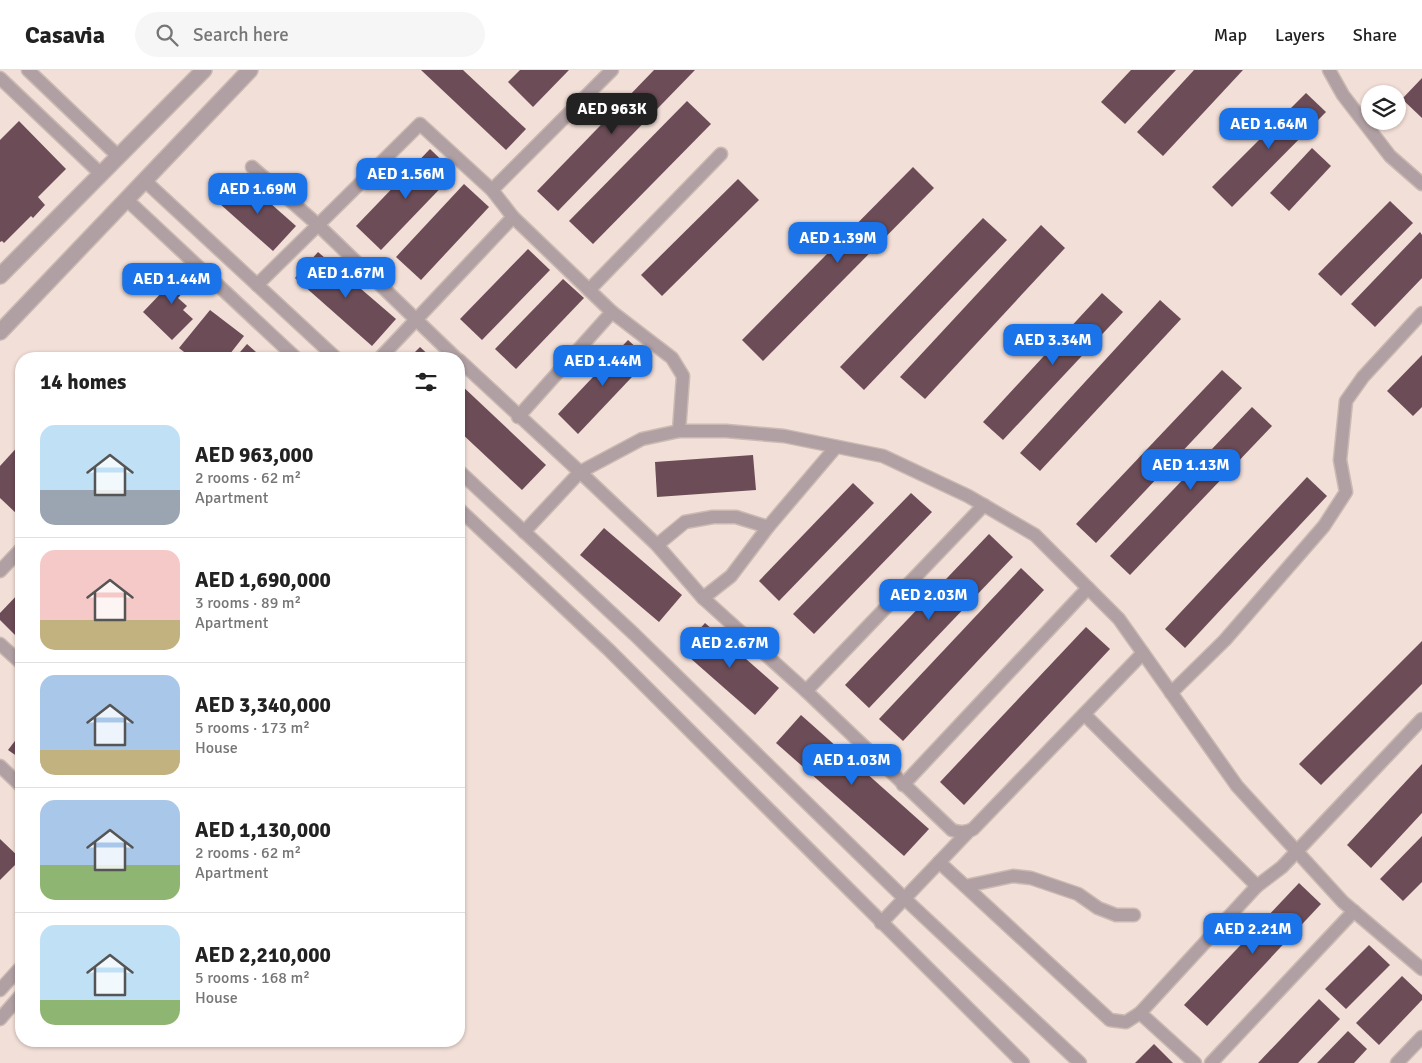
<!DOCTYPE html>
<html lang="en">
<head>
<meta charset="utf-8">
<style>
	:root { --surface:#fff; --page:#f6f6f6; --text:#222; --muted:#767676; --line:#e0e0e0; --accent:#1a73e8 }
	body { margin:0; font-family:Signika,sans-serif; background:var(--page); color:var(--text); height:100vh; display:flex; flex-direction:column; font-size:19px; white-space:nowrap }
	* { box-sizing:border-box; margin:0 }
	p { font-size:16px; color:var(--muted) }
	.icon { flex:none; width:28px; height:28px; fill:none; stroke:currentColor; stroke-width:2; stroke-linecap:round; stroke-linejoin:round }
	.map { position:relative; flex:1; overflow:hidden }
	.drawer { position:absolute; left:15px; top:282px; width:450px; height:695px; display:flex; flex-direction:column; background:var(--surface); border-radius:20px; box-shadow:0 1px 4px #0004 }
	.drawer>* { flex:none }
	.controls { position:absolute; left:1361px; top:15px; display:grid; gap:10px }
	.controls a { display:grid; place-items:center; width:45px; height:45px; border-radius:50%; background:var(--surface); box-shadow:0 1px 4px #0004; font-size:25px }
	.price { position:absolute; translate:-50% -42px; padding:0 11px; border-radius:10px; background:var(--accent); color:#fff; font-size:16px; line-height:32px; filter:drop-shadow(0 1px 2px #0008) }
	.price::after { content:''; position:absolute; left:50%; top:30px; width:15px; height:11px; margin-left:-8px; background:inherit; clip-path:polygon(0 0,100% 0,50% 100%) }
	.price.selected { background:#222; color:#fff }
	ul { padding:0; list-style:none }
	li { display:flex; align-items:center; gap:15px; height:125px; padding:0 25px }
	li+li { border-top:1px solid var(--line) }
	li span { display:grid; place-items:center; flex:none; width:140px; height:100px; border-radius:15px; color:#555 }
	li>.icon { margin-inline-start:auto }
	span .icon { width:60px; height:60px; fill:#fffc; stroke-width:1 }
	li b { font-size:21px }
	h2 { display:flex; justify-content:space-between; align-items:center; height:60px; padding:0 25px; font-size:21px }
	header { display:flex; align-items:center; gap:30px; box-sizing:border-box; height:70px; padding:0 25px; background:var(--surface); border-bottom:1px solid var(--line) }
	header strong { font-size:24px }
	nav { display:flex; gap:28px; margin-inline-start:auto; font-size:18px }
	.search { width:350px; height:45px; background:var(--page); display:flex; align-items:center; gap:12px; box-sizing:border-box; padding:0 18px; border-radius:28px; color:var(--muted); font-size:19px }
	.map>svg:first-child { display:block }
	.building { fill:#6c4c56 }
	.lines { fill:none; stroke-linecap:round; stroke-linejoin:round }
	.minor-casing { stroke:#cabab2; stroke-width:15 }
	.tertiary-casing { stroke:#cabab2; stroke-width:18 }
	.minor { stroke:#b09fa3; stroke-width:12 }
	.tertiary { stroke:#b09fa3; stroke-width:15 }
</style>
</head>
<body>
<header>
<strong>Casavia</strong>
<div class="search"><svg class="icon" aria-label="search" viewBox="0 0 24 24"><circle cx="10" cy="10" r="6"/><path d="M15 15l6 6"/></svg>Search here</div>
<nav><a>Map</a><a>Layers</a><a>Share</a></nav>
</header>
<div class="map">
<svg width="1422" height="993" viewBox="0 0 1422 993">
	<rect width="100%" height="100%" fill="#f2dfd7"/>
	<!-- building -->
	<g class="building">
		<polygon points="421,0 463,0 526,59 506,80"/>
		<polygon points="520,0 569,0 533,37 508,12"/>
		<polygon points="654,0 695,0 558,141 537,121"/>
		<polygon points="1131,0 1176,0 1125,54 1101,32"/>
		<polygon points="1194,0 1243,0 1163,86 1137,62"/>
		<polygon points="1422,8 1422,48 1402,29"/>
		<polygon points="1306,23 1326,42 1232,137 1212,117"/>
		<polygon points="687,31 711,54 593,174 569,151"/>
		<polygon points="19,51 66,99 38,127 45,135 33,148 31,146 4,173 2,171 0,172 0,70"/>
		<polygon points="1312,78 1331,96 1289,141 1270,123"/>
		<polygon points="430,79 455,103 381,180 356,156"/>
		<polygon points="913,97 934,118 763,291 742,270"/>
		<polygon points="243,109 296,156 273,181 220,134"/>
		<polygon points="738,109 759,130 662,226 641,205"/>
		<polygon points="464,114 489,137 421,210 396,187"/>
		<polygon points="1390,131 1413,153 1341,226 1318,204"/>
		<polygon points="983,148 1007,170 864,320 840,297"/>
		<polygon points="1041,155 1065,178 925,329 900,307"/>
		<polygon points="1420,162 1422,165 1422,208 1375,257 1351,234"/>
		<polygon points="528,179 550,200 482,270 460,249"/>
		<polygon points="318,182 396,249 372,276 295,208"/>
		<polygon points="177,197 197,216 190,224 185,220 178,228 187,236 183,240 193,249 172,270 143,242 165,219 160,215"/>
		<polygon points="563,209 584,228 516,299 495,279"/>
		<polygon points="1102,223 1123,242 1003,370 983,352"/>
		<polygon points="1160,230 1181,249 1040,401 1020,383"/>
		<polygon points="210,240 244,266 226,289 193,289 179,278"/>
		<polygon points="628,270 649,289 578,364 558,344"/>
		<polygon points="247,274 264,289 234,289"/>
		<polygon points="420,277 433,289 408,289"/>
		<polygon points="1422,285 1422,337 1413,346 1387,321"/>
		<polygon points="1222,300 1242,318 1096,473 1076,454"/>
		<polygon points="459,313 546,395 522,420 459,361"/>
		<polygon points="1252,337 1272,356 1130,505 1110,486"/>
		<polygon points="21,373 21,441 18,445 0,428 0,396"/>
		<polygon points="753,385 756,420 657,427 655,392"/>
		<polygon points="1307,407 1327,426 1185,578 1165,559"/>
		<polygon points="853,413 874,433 779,531 759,511"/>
		<polygon points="911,423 932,442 814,564 793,544"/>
		<polygon points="604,458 682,525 659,552 580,485"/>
		<polygon points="989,464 1013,487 869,638 845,615"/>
		<polygon points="1021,498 1044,520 903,671 879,649"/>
		<polygon points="21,521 21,571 0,550 0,543"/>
		<polygon points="705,553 779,618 755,645 681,580"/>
		<polygon points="1086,557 1110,579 964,735 940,712"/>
		<polygon points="1422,571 1422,614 1321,715 1299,694"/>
		<polygon points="801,645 929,759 904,786 776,673"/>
		<polygon points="21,663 21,689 8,680"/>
		<polygon points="1422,694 1422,743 1371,798 1347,775"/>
		<polygon points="1422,766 1422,812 1403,831 1380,809"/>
		<polygon points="0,769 21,789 0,810"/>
		<polygon points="1299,813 1321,834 1207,956 1184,935"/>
		<polygon points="1369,875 1390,895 1346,939 1325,919"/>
		<polygon points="1402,906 1422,925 1422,930 1379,975 1356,953"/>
		<polygon points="1319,929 1340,949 1298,993 1258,993"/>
		<polygon points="1348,961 1367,979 1354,993 1317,993"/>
		<polygon points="1154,974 1173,993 1135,993"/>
	</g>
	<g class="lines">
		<!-- minor casing -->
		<g class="minor-casing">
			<g id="minor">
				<polyline points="28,0 118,86"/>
				<polyline points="1329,0 1343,25 1390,86 1422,114"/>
				<polyline points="0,8 101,104"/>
				<polyline points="252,97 318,155 257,215"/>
				<polyline points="144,110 337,289"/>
				<polyline points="492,120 513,147 612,242 518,347"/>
				<polyline points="126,129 297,289"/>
				<polyline points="589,220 721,84"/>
				<polyline points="612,242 672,288 683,306 679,361"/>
				<polyline points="379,289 513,147"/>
				<polyline points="457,289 318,155 420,54 492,120 612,0"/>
				<polyline points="459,290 580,402 642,369 679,361 726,361 784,366 883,386 968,426 1035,465 1119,549 1237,716 1343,832 1422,899"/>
				<polyline points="459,401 634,564 904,828 1080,993"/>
				<polyline points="459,439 609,580 1023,993"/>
				<path d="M524,462L580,402L657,475L703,528L806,621L952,760C960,763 966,763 973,759L1143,583"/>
				<polyline points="657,475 685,452 713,447 736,447 768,457 836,377"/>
				<polyline points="0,501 21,479"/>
				<polyline points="703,528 731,506 768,457"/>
				<polyline points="0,574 21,593"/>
				<polyline points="806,621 984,435"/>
				<polyline points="1171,623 1225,570 1324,456 1346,422 1340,390 1346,331 1363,307 1422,243"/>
				<polyline points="1085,645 1257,816 1282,797 1422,649"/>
				<polyline points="0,696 21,716"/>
				<polyline points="903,715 1088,518"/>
				<polyline points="939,792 1110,950 1126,952 1140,943 1257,816"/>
				<polyline points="966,816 1013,806 1031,808 1078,824 1098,838 1116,845 1134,845"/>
				<polyline points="881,853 967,763"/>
				<polyline points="0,920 21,897"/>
				<polyline points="1140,943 1195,993"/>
				<polyline points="0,949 21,925"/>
				<polyline points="1211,993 1354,841"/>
				<polyline points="1397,993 1422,967"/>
			</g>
		</g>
		<!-- tertiary casing -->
		<g class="tertiary-casing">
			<g id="tertiary">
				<polyline points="0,206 204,0"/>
				<polyline points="0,262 250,0"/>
			</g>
		</g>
		<!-- minor -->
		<use href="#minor" class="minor"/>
		<!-- tertiary -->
		<use href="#tertiary" class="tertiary"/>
	</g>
</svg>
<div class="controls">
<a><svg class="icon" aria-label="layers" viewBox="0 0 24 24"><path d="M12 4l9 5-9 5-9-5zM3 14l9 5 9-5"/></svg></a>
</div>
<b class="price selected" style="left:612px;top:65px">AED 963K</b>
<b class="price" style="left:1269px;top:80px">AED 1.64M</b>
<b class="price" style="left:406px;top:130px">AED 1.56M</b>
<b class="price" style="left:258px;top:145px">AED 1.69M</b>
<b class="price" style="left:838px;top:194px">AED 1.39M</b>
<b class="price" style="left:346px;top:229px">AED 1.67M</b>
<b class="price" style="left:172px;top:235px">AED 1.44M</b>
<b class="price" style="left:1053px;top:296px">AED 3.34M</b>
<b class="price" style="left:603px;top:317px">AED 1.44M</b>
<b class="price" style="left:1191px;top:421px">AED 1.13M</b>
<b class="price" style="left:929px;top:551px">AED 2.03M</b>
<b class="price" style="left:730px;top:599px">AED 2.67M</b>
<b class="price" style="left:852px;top:716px">AED 1.03M</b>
<b class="price" style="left:1253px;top:885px">AED 2.21M</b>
<section class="drawer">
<h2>14 homes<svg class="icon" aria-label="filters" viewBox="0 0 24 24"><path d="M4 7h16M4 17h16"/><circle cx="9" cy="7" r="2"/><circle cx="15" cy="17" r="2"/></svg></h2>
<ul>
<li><span style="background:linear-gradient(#bfe0f5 65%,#9aa5b1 0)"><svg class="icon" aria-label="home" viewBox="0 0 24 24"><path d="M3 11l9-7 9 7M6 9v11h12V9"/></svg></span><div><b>AED 963,000</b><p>2 rooms · 62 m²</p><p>Apartment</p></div></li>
<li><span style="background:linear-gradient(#f6c9c9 70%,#c2b280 0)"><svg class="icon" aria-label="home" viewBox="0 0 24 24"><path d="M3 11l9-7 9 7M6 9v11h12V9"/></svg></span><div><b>AED 1,690,000</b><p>3 rooms · 89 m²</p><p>Apartment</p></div></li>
<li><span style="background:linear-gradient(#a9c7e8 75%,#c2b280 0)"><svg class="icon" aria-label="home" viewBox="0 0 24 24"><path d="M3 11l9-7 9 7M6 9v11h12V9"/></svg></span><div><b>AED 3,340,000</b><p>5 rooms · 173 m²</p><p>House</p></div></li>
<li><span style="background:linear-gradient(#a9c7e8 65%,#8fb573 0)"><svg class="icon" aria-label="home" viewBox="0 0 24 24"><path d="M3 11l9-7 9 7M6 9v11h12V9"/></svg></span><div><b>AED 1,130,000</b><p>2 rooms · 62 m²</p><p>Apartment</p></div></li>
<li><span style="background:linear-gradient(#bfe0f5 75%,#8fb573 0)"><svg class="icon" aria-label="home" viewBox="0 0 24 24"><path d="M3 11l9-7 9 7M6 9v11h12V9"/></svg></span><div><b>AED 2,210,000</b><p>5 rooms · 168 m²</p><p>House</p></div></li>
</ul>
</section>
</div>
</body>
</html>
